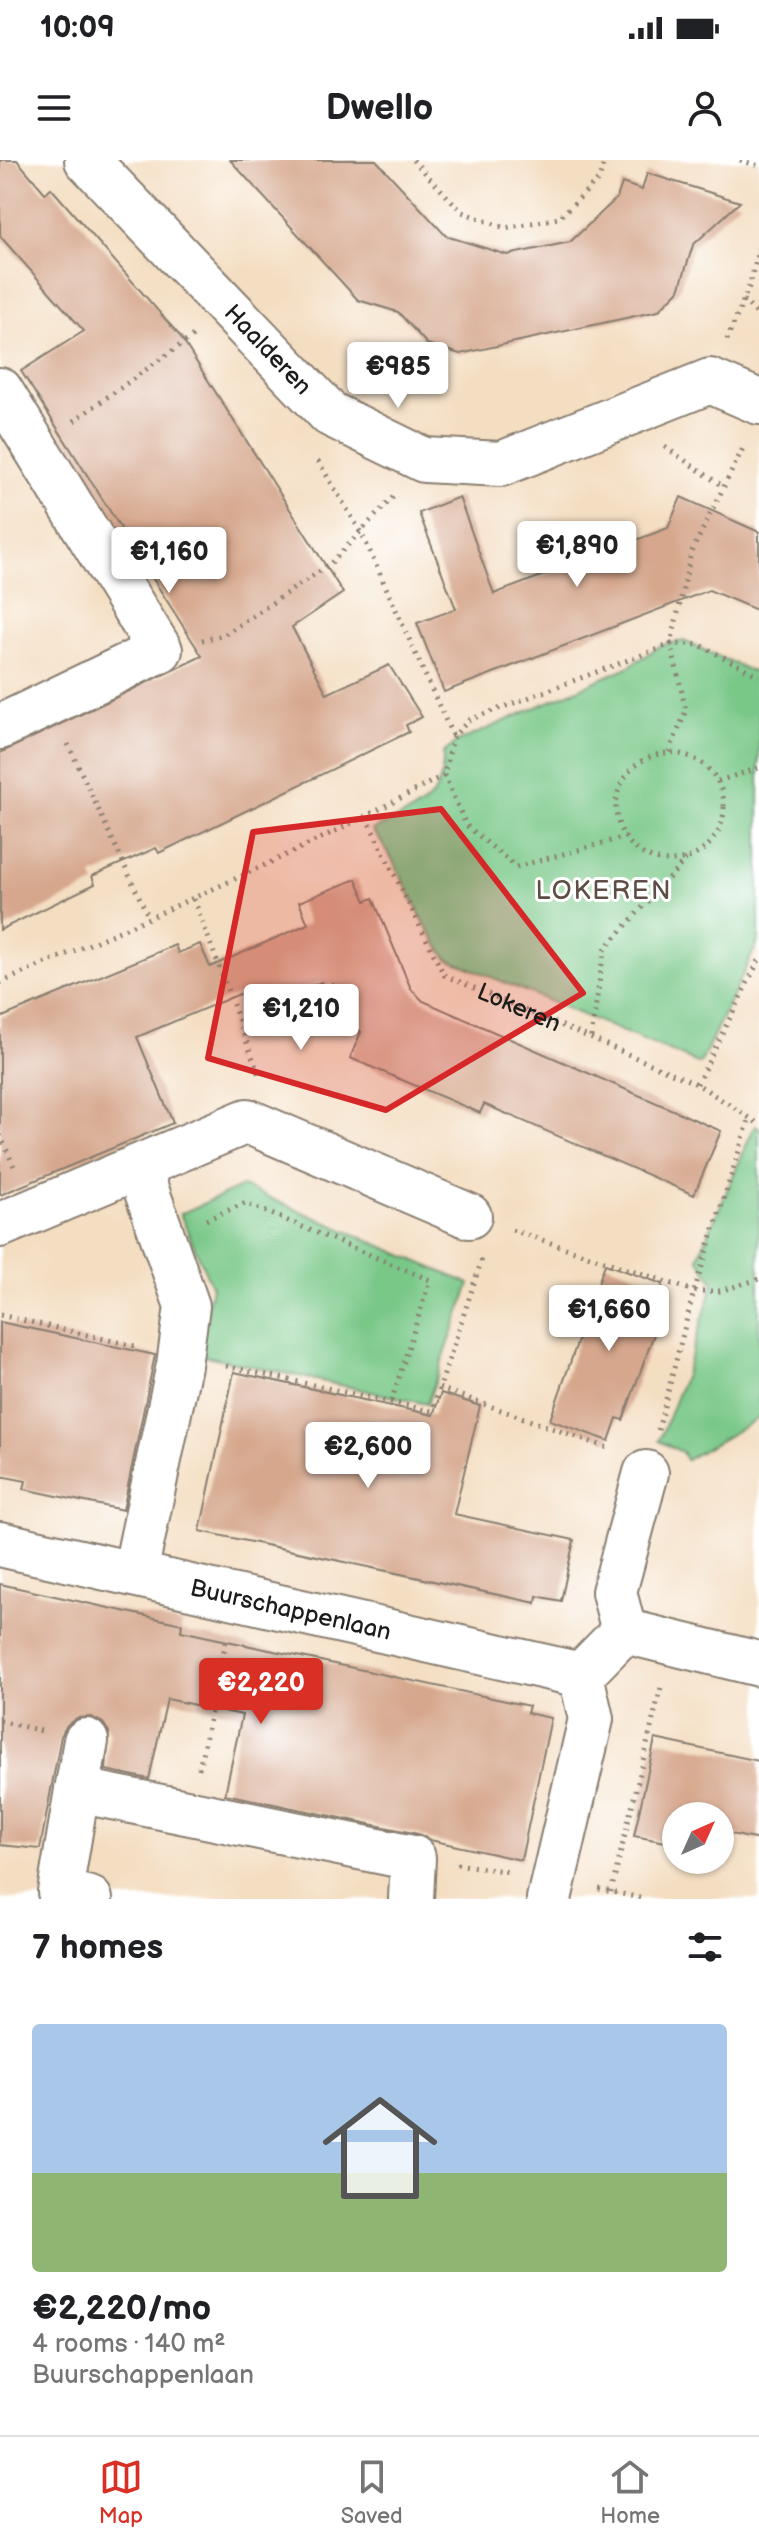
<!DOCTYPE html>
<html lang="en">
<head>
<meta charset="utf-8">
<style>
	:root { --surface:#fff; --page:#f6f6f6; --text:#202124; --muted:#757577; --line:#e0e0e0; --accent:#d93025 }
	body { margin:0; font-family:"Balsamiq Sans",sans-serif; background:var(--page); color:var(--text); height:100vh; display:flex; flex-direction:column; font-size:30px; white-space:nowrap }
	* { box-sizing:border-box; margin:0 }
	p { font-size:26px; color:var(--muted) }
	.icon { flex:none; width:44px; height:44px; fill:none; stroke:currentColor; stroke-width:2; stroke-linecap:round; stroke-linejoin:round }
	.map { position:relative; height:1739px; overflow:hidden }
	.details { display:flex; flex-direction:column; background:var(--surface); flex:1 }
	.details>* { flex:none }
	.needle { width:52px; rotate:45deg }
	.controls { position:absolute; left:662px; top:1642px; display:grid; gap:16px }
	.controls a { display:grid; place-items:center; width:72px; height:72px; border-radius:50%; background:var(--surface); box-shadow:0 2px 6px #0004; font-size:40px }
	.price { position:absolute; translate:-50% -68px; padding:0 18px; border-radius:8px; background:#fff; color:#222; font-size:26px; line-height:52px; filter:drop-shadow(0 2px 4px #0008) }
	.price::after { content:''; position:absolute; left:50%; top:48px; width:24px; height:18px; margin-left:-12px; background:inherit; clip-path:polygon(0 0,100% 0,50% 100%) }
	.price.current { background:var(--accent); color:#fff }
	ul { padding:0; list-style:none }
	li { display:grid; align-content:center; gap:16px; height:424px; padding:0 32px }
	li+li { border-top:2px solid var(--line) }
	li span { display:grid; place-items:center; height:248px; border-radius:8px; color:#555 }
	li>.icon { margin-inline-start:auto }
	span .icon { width:144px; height:144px; fill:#fffc; stroke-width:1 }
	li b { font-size:34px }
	h2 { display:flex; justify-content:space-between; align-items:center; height:96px; padding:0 32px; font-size:34px }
	.status { display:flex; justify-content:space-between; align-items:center; height:56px; padding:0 40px; background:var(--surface); direction:ltr }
	.status svg { height:22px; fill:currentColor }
	header { display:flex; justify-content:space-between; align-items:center; height:104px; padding:0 32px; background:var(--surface); font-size:36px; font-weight:700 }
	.tabs { display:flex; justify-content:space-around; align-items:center; height:112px; border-top:2px solid var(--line); background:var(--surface); font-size:22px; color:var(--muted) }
	.tabs a { display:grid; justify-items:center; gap:4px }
	.tabs .current { color:var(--accent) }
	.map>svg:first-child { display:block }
	.green { fill:#79c888; stroke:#4a7252; stroke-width:2 }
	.building { fill:#d6a78d }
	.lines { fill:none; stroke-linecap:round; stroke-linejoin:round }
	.minor-casing { stroke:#887d6f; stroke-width:48 }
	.path { stroke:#887d6f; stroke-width:5; stroke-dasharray:2 6; stroke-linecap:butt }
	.minor { stroke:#fff; stroke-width:44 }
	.marked { fill:#d62828; fill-opacity:0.2; stroke:#d62828; stroke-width:6; stroke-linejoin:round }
	.labels { text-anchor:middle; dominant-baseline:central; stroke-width:6; stroke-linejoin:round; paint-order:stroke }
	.street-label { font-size:24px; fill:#1c1c1c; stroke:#fff }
	.neighbourhood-label { font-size:26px; letter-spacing:2px; fill:#5d4d44; stroke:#fff }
</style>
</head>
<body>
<div class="status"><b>10:09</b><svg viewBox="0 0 49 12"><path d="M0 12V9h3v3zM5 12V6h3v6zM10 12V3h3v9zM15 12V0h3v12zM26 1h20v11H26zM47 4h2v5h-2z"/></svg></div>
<header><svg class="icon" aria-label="menu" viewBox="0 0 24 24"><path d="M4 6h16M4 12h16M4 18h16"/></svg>Dwello<svg class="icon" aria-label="person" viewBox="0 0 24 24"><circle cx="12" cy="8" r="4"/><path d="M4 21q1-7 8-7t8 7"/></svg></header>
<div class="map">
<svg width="759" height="1739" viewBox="0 0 759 1739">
	<rect width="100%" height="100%" fill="#fff"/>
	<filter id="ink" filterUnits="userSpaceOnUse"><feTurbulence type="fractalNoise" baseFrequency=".0125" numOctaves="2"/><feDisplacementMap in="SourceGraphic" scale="16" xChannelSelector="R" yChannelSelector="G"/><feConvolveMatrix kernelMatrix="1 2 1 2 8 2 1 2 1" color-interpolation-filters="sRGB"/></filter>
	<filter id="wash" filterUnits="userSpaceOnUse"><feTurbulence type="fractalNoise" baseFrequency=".006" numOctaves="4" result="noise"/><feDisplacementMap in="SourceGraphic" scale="32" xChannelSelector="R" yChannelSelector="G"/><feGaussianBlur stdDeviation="1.8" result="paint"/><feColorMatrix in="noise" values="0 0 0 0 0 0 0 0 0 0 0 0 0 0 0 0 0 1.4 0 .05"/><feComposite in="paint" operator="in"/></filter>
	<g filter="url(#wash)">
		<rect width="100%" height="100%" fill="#f4dec2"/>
		<!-- green -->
		<g class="green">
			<path d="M684,481L759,515V780L700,904L448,799C416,760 404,709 372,670C414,650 445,646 443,593L457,582L628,507L662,485Z"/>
			<polygon points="755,965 759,967 759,1258 686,1300 682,1292 659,1281 685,1215 714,1122 698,1098"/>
			<polygon points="242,1026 470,1124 427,1244 197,1194 212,1127 180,1054"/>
		</g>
		<g id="blocks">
			<!-- building -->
			<g class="building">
				<polygon points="0,0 17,0 45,33 51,28 180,176 343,433 292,467 327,534 389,505 422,557 406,565 409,572 159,693 156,688 92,716 95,724 0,770 0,593 202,496 21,211 84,171 0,76"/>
				<polygon points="230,0 376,0 446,76 507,95 570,82 617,38 622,23 642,30 647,13 740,42 693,85 679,130 658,151 460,194 427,184 398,152 358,140"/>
				<polygon points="459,337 494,434 668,368 681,337 759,372 759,451 709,430 444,532 417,463 456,449 419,353"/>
				<polygon points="356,719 366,741 373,738 411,829 423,841 721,971 694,1035 484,944 480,953 350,898 361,872 347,857 333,824 323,828 321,822 252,851 244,832 137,877 173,963 0,1035 0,858 175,785 178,793 200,784 210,807 308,764 299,742"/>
				<polygon points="605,1104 663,1124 655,1147 663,1149 623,1260 617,1258 609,1281 550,1260"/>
				<polygon points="0,1162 155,1195 123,1350 24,1329 26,1321 0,1316"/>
				<polygon points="234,1212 433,1255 441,1233 480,1246 454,1354 574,1380 561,1441 537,1436 536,1443 200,1371"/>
				<polygon points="0,1424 182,1464 181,1471 529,1546 527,1553 551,1558 521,1700 430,1680 418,1674 225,1634 242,1555 167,1539 149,1619 106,1610 109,1572 103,1563 91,1557 77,1558 67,1565 61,1576 40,1689 0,1685"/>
				<polygon points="655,1579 759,1601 759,1680 726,1673 720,1693 720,1656 676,1656 676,1684 634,1676"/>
			</g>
		</g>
	</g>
	<g filter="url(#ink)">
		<use href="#blocks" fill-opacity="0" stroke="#887d6f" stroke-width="2"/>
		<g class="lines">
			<!-- minor casing -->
			<g class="minor-casing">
				<g id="minor">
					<path id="s2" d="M87,0L330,254L424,300L501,304L710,221L759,242"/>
					<polyline points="0,230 160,490 0,567"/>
					<polyline points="0,1065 247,961 469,1056"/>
					<path id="s3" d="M0,1384L581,1515L624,1471L759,1504"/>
					<polyline points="135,1413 179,1205 187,1146 139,1009"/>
					<polyline points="624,1471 614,1432 646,1313"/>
					<polyline points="77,1630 86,1581"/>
					<polyline points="90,1739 60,1732 77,1630 413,1698 411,1739"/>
					<polyline points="549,1739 591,1559 581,1515"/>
				</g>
			</g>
			<!-- path -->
			<g class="path">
				<polyline points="413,0 462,52 505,68 559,58 599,19 605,0"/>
				<polyline points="740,0 759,6"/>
				<polyline points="743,140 759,156"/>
				<polyline points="727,180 750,124 759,87"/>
				<polyline points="74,261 193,176"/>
				<polyline points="665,287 724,327"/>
				<polyline points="318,301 362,374 453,577"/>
				<polyline points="202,480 224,475 329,405 395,335"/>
				<polyline points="68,584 149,758"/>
				<polyline points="669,592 686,551 671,484 691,393 745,284"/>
				<circle cx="670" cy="647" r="54"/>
				<polyline points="444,615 466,665 516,707 625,677"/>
				<polyline points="718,621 759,608"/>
				<path id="s1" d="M366,657L444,815L697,924L759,964"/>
				<polyline points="194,739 260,918"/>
				<path d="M0,823C150,758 300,693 444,615L453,577L469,560L671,484L700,485L759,516"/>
				<polyline points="591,877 604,790 686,699"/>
				<polyline points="697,924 759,800"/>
				<polyline points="0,975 16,1011"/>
				<polyline points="206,1060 245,1043 430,1120 391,1242"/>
				<polyline points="512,1070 694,1131 720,1131 759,1119"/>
				<polyline points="0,1155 135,1186"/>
				<polyline points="226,1206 432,1251 482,1099"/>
				<polyline points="439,1228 608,1288"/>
				<polyline points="658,1270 694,1131 749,960"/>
				<polyline points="0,1561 42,1571"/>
				<polyline points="199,1609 226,1481"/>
				<polyline points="457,1704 510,1712"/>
				<polyline points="599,1729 645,1739"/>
				<polyline points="611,1732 661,1527"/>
				<polyline points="0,1739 1,1739"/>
			</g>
			<!-- minor -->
			<use href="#minor" class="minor"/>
		</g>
	</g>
	<!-- marked area -->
	<path class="marked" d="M441,649L583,833L386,950L208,898L253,672Z"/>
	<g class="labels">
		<!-- street labels -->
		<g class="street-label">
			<text stroke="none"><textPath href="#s2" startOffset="262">Haalderen</textPath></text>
			<text stroke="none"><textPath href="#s1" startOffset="258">Lokeren</textPath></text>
			<text stroke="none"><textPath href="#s3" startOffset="298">Buurschappenlaan</textPath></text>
		</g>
		<!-- neighbourhood labels -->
		<g class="neighbourhood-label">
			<text x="604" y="731">LOKEREN</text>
		</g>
	</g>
</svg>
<div class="controls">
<a><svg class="needle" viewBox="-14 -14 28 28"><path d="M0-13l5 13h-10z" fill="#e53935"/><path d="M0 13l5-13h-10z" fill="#757577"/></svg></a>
</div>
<b class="price" style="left:398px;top:250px">€985</b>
<b class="price" style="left:577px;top:429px">€1,890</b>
<b class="price" style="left:169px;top:435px">€1,160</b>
<b class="price" style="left:301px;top:892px">€1,210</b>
<b class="price" style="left:609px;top:1193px">€1,660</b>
<b class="price" style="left:368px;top:1330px">€2,600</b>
<b class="price current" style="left:261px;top:1566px">€2,220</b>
</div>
<section class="details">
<h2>7 homes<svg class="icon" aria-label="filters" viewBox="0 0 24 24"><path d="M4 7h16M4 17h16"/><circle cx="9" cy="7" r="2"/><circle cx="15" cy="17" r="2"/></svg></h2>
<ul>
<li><span style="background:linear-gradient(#a9c7e8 60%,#8fb573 0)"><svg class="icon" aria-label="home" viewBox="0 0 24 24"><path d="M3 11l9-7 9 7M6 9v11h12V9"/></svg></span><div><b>€2,220/mo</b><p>4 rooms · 140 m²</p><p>Buurschappenlaan</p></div></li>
</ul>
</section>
<nav class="tabs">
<a class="current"><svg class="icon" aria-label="map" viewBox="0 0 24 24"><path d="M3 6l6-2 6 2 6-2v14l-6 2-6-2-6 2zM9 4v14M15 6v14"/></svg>Map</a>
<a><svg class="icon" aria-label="saved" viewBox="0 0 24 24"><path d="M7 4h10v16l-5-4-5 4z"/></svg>Saved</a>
<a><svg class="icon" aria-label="home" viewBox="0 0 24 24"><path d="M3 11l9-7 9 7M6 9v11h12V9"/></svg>Home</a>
</nav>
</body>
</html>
